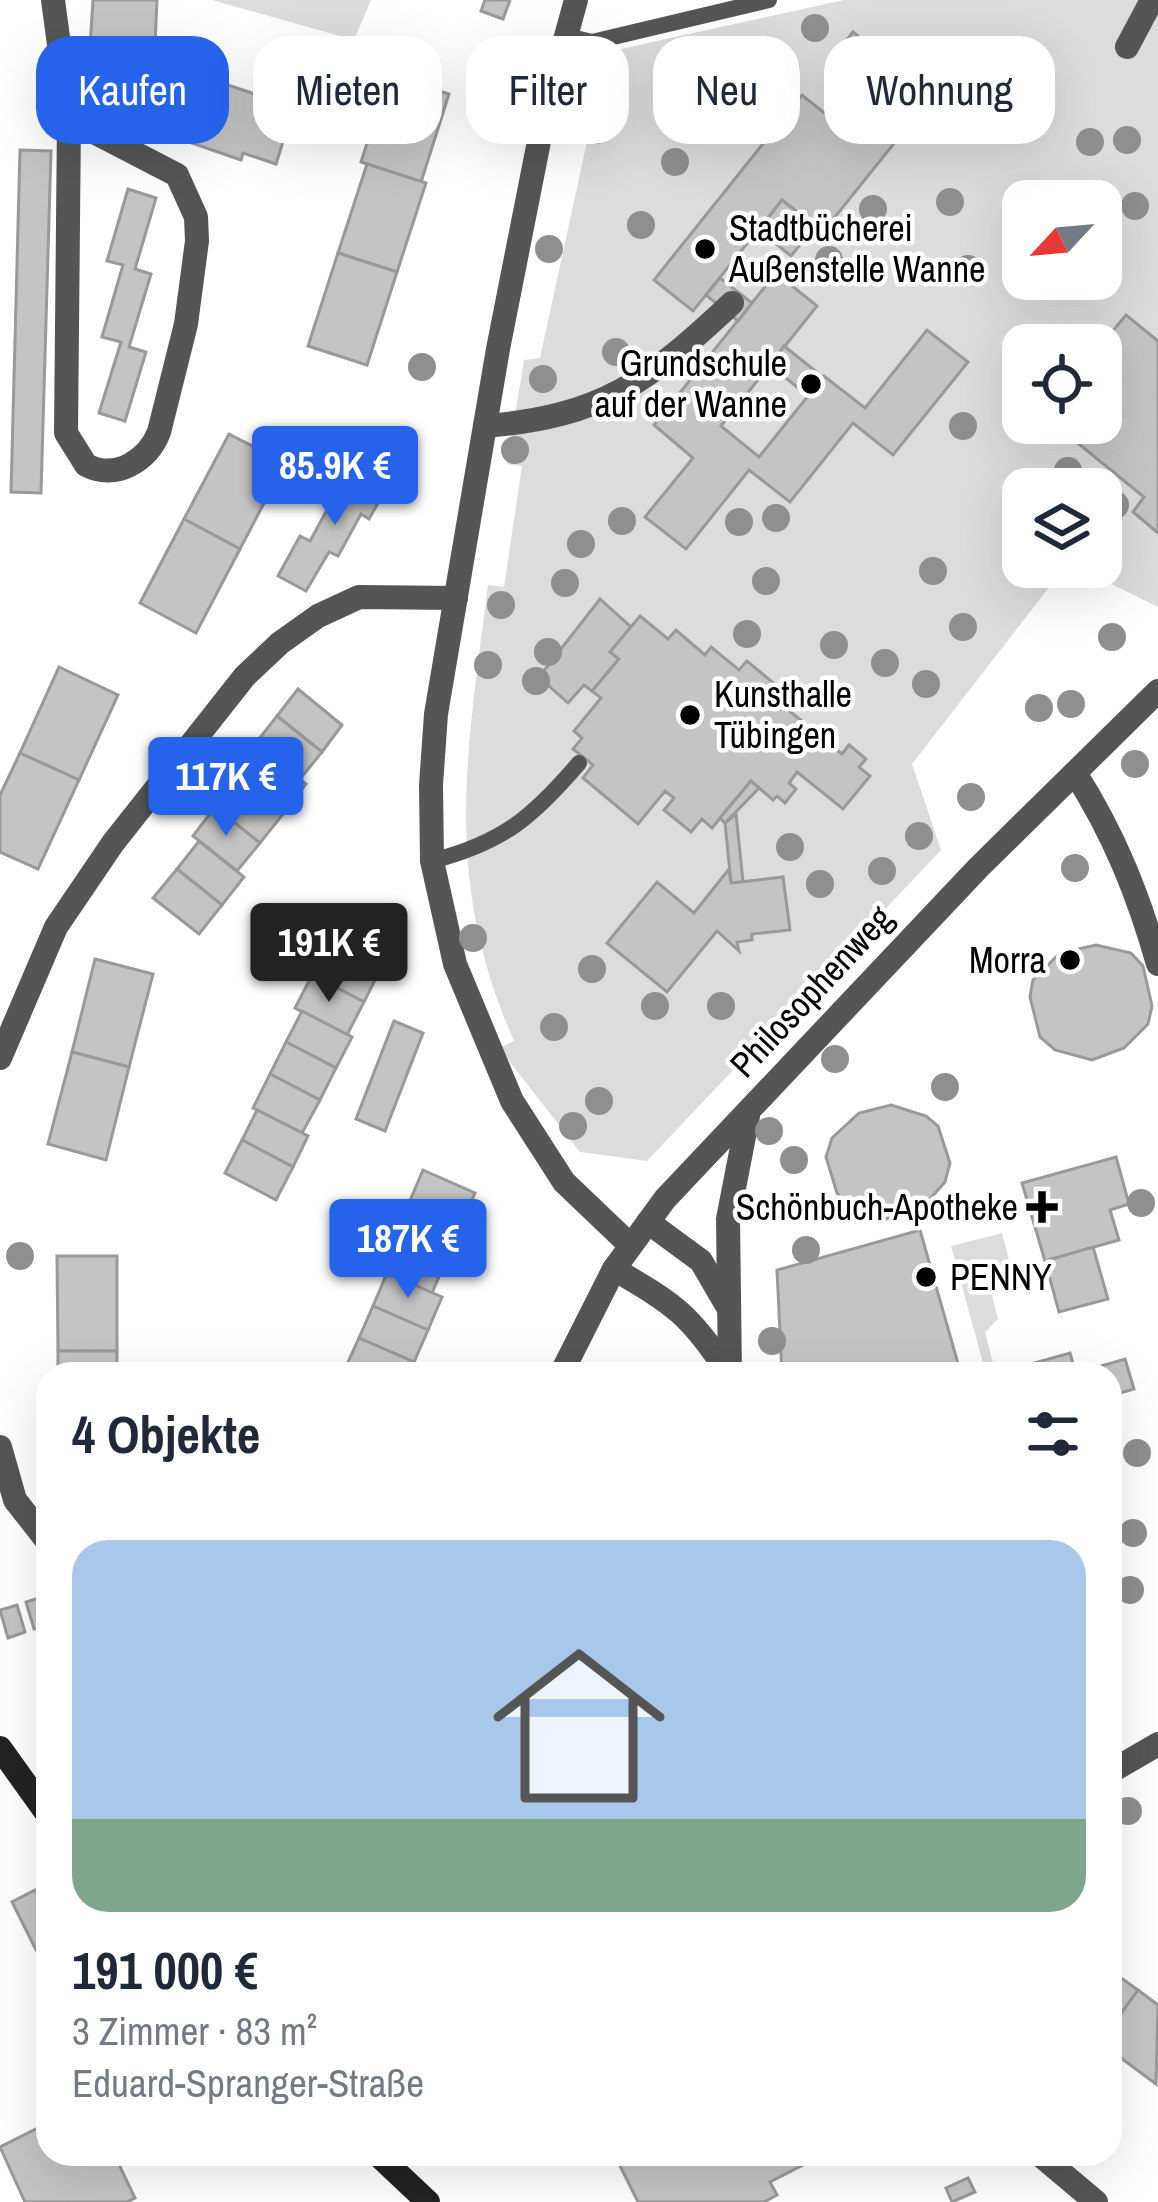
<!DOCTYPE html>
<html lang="de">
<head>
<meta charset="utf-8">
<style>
	:root { --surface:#fff; --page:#f6f6f7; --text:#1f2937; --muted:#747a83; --line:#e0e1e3; --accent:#2563eb }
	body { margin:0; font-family:"Archivo Narrow",sans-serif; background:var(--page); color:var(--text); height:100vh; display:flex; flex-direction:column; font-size:45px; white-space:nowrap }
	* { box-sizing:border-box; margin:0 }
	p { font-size:39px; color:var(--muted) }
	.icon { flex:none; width:66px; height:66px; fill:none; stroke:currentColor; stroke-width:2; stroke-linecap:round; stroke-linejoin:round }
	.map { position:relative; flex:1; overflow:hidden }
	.sheet { position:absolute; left:36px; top:1362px; width:1086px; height:804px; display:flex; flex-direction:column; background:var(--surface); border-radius:36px; box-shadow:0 12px 48px #0002 }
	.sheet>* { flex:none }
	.top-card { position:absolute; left:36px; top:36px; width:1086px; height:108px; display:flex; gap:24px }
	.needle { width:78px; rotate:244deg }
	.buttons { position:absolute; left:1002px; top:180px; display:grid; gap:24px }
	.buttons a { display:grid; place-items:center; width:120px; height:120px; border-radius:24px; background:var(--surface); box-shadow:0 12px 48px #0002; font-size:60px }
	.price { position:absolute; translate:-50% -102px; padding:0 27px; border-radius:12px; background:var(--accent); color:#fff; font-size:39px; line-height:78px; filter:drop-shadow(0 3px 6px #0008) }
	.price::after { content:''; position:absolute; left:50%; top:72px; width:36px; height:27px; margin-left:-18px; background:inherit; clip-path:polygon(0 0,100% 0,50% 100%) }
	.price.current { background:#222; color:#fff }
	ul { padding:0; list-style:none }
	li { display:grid; align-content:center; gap:24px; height:636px; padding:0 36px }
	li+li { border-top:3px solid var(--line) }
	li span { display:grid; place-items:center; height:372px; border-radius:36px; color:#555 }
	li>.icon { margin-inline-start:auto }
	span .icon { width:216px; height:216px; fill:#fffc; stroke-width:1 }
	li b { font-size:51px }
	h2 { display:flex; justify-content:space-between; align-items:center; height:144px; padding:0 36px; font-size:51px }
	.pill { padding:0 42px; border-radius:36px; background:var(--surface); box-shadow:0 12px 48px #0002; font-size:42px; line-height:108px }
	.pill.current { background:var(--accent); color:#fff }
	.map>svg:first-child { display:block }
	.green { fill:#dcdcdc; fill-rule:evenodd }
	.building { fill:#c4c4c4; stroke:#999; stroke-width:3 }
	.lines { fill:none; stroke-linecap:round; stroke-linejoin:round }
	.lane { stroke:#555; stroke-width:16 }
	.street { stroke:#555; stroke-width:24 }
	.secondary { stroke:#222; stroke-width:24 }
	.tree { fill:#8f8f8f }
	.poi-dot { fill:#000; stroke:#fff; stroke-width:4.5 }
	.labels { text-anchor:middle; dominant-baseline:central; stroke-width:9; stroke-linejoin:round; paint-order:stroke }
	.poi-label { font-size:36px; fill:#000; stroke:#fff; text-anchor:start }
	.street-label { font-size:36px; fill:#000; stroke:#fff }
</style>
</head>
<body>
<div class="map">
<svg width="1158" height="2202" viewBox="0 0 1158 2202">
	<rect width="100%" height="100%" fill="#fff"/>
	<!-- green -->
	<g class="green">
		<polygon points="212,0 371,0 354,40"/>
		<path d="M844,0H1158V607L1077,567H1101V489H1023V567H1065L912,764L941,850L647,1161L580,1152L499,1048L514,1041C442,878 467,753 488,585L504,587L522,466L507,464L524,360L540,358L591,123L576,118L589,56ZM1023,201H1101V279H1023ZM1023,345H1101V423H1023Z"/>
		<polygon points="1002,1233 1014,1280 990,1288 998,1319 985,1332 996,1374 986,1374 951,1246"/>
	</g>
	<!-- building -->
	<g class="building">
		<polygon points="93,0 157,0 154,66 89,62"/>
		<polygon points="485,0 510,0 503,19 481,11"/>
		<polygon points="853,32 892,64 867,96 828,64"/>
		<polygon points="180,69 294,107 276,164 243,153 241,160 192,143 194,137 161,125"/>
		<polygon points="389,75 449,94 421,182 361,162"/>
		<polygon points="881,79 920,111 823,232 782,200 693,311 654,280 802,95 842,127"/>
		<polygon points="20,150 51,151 41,493 11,492"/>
		<polygon points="367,164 426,183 397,272 338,253"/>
		<polygon points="128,189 156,198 135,269 151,274 129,347 146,352 125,421 99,413 121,342 102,337 123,265 107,261"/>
		<polygon points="782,200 815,226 791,256 759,230"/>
		<polygon points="338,253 397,272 367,365 308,346"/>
		<polygon points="776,273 817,306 721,426 759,457 824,376 865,408 927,330 968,362 893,455 853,423 790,502 749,470 686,549 645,517 693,458 654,425"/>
		<polygon points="720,278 752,303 738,321 706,295"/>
		<polygon points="1126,315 1158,341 1158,533 1133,512 1144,497 1053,423 1101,423 1101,345"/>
		<polygon points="784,346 823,377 808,396 770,365"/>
		<polygon points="229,434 285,463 240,549 184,519"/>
		<polygon points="362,465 391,480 369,519 361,514 338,556 329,552 306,591 278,576 300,536 310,541 333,499 341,503"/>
		<polygon points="184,519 240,549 196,633 140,603"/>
		<polygon points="600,599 631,627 610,652 619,659 592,691 584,685 568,703 539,677"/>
		<polygon points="640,616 668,639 676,630 705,655 711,647 739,670 747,661 777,686 770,695 825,740 842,754 849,745 866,759 859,767 870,776 843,809 797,772 789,783 796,789 785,803 777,796 773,800 751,781 712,828 702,819 691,832 664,810 674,798 665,791 638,824 583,778 593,765 573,749 582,738 574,731 601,698 592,691 619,659 610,652"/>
		<polygon points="59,667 118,695 79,780 20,753"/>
		<polygon points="298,689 342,725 322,752 277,716"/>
		<polygon points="277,716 322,752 300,779 255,744"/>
		<polygon points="262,749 306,784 283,814 238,779"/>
		<polygon points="20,753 79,780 38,869 0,852 0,795"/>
		<polygon points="238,779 283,814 260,843 215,807"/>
		<polygon points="751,781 759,788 725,823 720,818"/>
		<polygon points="215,807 260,843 237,871 193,836"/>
		<polygon points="736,814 743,882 731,883 725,823"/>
		<polygon points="199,841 244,877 222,905 177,869"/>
		<polygon points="177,869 222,905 199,934 153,898"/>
		<polygon points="729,869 731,883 783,877 790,930 752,934 752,940 737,942 739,951 717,931 667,992 607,943 657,882 694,913"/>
		<polygon points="329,941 381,968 364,1002 312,975"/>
		<polygon points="1096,945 1131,953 1143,966 1152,1006 1148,1024 1124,1048 1092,1060 1055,1050 1040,1037 1030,997 1033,980 1060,953"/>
		<polygon points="95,959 153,974 129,1067 72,1052"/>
		<polygon points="312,975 364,1002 347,1035 295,1008"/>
		<polygon points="302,1011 352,1037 336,1068 286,1042"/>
		<polygon points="394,1021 423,1033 385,1131 356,1119"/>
		<polygon points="286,1042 336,1068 320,1100 270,1074"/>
		<polygon points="72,1052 129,1067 106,1160 48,1144"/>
		<polygon points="270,1074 320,1100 302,1133 253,1108"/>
		<polygon points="891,1105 926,1116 938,1126 950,1163 945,1182 921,1209 886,1219 848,1208 837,1193 826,1157 832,1138 859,1113"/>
		<polygon points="257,1110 308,1136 293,1167 242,1140"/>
		<polygon points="242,1140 293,1167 276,1200 225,1173"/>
		<polygon points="1116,1157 1129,1204 1110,1210 1119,1240 1045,1261 1022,1183"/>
		<polygon points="423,1170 475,1193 461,1226 409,1203"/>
		<polygon points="409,1203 461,1226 447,1258 395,1236"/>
		<polygon points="920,1230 961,1374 782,1374 777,1270"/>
		<polygon points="395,1236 447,1258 432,1293 380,1270"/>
		<polygon points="1093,1247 1108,1299 1059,1312 1045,1261"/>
		<polygon points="57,1256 117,1256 117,1351 58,1351"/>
		<polygon points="387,1273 442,1297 428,1330 373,1306"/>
		<polygon points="373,1306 428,1330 414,1362 359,1338"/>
		<polygon points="359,1338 414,1362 409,1374 343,1373"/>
		<rect x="58" y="1351" width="59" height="23"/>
		<polygon points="1070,1353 1076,1374 1022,1374 1020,1367"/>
		<polygon points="1125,1359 1134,1389 1110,1396 1110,1374 1096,1374 1094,1368"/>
		<polygon points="48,1595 48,1625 34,1629 26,1602"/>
		<polygon points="17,1605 25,1632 8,1638 0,1610"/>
		<polygon points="35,1890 48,1916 48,1944 36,1950 12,1902"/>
		<polygon points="1110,1970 1138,1990 1110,2029"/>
		<polygon points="1138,1990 1158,2005 1156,2084 1110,2050 1110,2029"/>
		<polygon points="48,2123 48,2154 114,2154 135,2198 127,2202 25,2202 0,2147"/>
		<polygon points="634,2154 807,2154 811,2161 770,2182 777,2195 764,2202 638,2202 618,2162"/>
		<polygon points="968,2178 975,2192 952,2202 946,2188"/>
	</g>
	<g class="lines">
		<!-- lane -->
		<g class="lane">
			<polyline points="567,36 592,42 769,0"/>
			<path d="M432,861C502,843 532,818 579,763"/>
		</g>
		<!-- street -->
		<g class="street">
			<path d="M53,0L69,119L66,433L86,465C116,481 148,460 159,432L186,324L197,241L196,217L177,175L69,119"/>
			<polyline points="576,0 544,116 498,349 436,714 431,785 432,861 455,964 512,1101 564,1182 630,1245"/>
			<polyline points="1127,47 1152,0"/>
			<path d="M485,426C602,417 649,381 732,303"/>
			<path d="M1075,773C1114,834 1138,894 1158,964"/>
			<polyline points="0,1058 56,927 113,843 245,676 280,643 318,616 359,597 456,598"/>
			<polyline points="648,1222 701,1261 726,1304"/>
			<path d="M614,1269C675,1305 690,1314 729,1374"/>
			<polyline points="561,1374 614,1269 665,1199 979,867 1158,691"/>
			<polyline points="730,1374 728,1219 748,1116"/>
			<polyline points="0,1447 15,1500 48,1542"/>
			<polyline points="1110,1772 1158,1744"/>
			<polyline points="1039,2154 1096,2202"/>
		</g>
		<!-- secondary -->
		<g class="secondary">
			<polyline points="0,1748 48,1815"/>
			<polyline points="377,2154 428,2202"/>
		</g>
	</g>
	<!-- trees -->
	<g class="tree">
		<circle cx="815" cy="28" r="14"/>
		<circle cx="933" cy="54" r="14"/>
		<circle cx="723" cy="61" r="14"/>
		<circle cx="677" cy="65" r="14"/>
		<circle cx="1014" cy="65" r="14"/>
		<circle cx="786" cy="69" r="14"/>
		<circle cx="596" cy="130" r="14"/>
		<circle cx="1127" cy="140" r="14"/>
		<circle cx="1090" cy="142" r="14"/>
		<circle cx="675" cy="162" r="14"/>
		<circle cx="950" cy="202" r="14"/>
		<circle cx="1135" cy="206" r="14"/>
		<circle cx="873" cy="209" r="14"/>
		<circle cx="641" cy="225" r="14"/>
		<circle cx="549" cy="249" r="14"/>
		<circle cx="829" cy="260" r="14"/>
		<circle cx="968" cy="269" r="14"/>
		<circle cx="616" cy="352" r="14"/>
		<circle cx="422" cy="367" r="14"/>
		<circle cx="543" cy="379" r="14"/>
		<circle cx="963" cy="426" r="14"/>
		<circle cx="515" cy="450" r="14"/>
		<circle cx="1068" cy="471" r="14"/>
		<circle cx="1115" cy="505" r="14"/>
		<circle cx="776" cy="518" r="14"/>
		<circle cx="622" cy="521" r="14"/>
		<circle cx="739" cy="522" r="14"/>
		<circle cx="581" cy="544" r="14"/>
		<circle cx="933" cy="571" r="14"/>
		<circle cx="766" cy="581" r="14"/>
		<circle cx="565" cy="583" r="14"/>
		<circle cx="501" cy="605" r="14"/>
		<circle cx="963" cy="627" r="14"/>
		<circle cx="747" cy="634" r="14"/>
		<circle cx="1112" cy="637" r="14"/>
		<circle cx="834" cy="645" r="14"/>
		<circle cx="548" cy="652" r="14"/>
		<circle cx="885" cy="663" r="14"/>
		<circle cx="488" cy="665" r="14"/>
		<circle cx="536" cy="681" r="14"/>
		<circle cx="926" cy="684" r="14"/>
		<circle cx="1071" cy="704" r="14"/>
		<circle cx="1039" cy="708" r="14"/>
		<circle cx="1135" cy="764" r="14"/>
		<circle cx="971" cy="797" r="14"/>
		<circle cx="919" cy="836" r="14"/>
		<circle cx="790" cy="847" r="14"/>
		<circle cx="1075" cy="868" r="14"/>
		<circle cx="882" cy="871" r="14"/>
		<circle cx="820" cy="884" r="14"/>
		<circle cx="473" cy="938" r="14"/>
		<circle cx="592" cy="969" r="14"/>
		<circle cx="655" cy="1006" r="14"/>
		<circle cx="721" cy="1006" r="14"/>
		<circle cx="554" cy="1027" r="14"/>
		<circle cx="835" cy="1059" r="14"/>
		<circle cx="945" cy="1087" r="14"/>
		<circle cx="599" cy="1101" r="14"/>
		<circle cx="573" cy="1126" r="14"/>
		<circle cx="769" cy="1131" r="14"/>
		<circle cx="794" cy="1160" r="14"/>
		<circle cx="1141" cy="1203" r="14"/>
		<circle cx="806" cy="1250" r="14"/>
		<circle cx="20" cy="1256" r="14"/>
		<circle cx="772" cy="1341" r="14"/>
		<circle cx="1137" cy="1453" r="14"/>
		<circle cx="1133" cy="1533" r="14"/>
		<circle cx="1130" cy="1590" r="14"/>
		<circle cx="1128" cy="1811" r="14"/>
	</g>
	<!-- markers -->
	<g class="poi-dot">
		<circle cx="705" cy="249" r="12"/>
		<circle cx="811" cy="384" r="12"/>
		<circle cx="690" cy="715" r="12"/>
		<circle cx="1070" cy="960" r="12"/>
		<path d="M1036 1189h12v12h12v12h-12v12h-12v-12h-12v-12h12z"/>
		<circle cx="926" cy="1277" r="12"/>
	</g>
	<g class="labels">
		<!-- poi labels -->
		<g class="poi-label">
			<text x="729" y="228">Stadtbücherei<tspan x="729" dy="41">Außenstelle Wanne</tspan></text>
			<text x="787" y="363" text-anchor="end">Grundschule<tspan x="787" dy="41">auf der Wanne</tspan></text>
			<text x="714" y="694">Kunsthalle<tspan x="714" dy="41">Tübingen</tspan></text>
			<text x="1046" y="960" text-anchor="end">Morra</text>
			<text x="1018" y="1207" text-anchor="end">Schönbuch-Apotheke</text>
			<text x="950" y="1277">PENNY</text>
		</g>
		<!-- street labels -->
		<g class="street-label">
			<text transform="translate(811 991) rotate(-47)">Philosophenweg</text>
		</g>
	</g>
</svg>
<div class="buttons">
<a><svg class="needle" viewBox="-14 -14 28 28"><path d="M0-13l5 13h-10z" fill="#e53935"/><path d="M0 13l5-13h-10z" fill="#747a83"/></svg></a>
<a><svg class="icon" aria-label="locate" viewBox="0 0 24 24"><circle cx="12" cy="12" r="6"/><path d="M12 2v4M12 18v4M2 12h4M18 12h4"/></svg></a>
<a><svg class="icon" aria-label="layers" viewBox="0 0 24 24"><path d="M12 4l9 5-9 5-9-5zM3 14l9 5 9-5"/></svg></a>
</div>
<b class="price" style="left:335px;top:528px">85.9K €</b>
<b class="price" style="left:226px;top:839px">117K €</b>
<b class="price current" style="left:329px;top:1005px">191K €</b>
<b class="price" style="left:408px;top:1301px">187K €</b>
<div class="top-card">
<a class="pill current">Kaufen</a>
<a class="pill">Mieten</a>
<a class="pill">Filter</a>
<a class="pill">Neu</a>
<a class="pill">Wohnung</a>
</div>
<section class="sheet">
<h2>4 Objekte<svg class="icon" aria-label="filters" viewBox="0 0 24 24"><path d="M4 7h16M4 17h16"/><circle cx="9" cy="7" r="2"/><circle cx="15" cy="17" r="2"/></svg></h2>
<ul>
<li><span style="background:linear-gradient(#a9c7e8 75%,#7fa58c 0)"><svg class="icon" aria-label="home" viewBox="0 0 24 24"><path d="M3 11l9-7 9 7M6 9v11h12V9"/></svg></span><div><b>191 000 €</b><p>3 Zimmer · 83 m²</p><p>Eduard-Spranger-Straße</p></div></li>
</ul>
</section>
</div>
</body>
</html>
